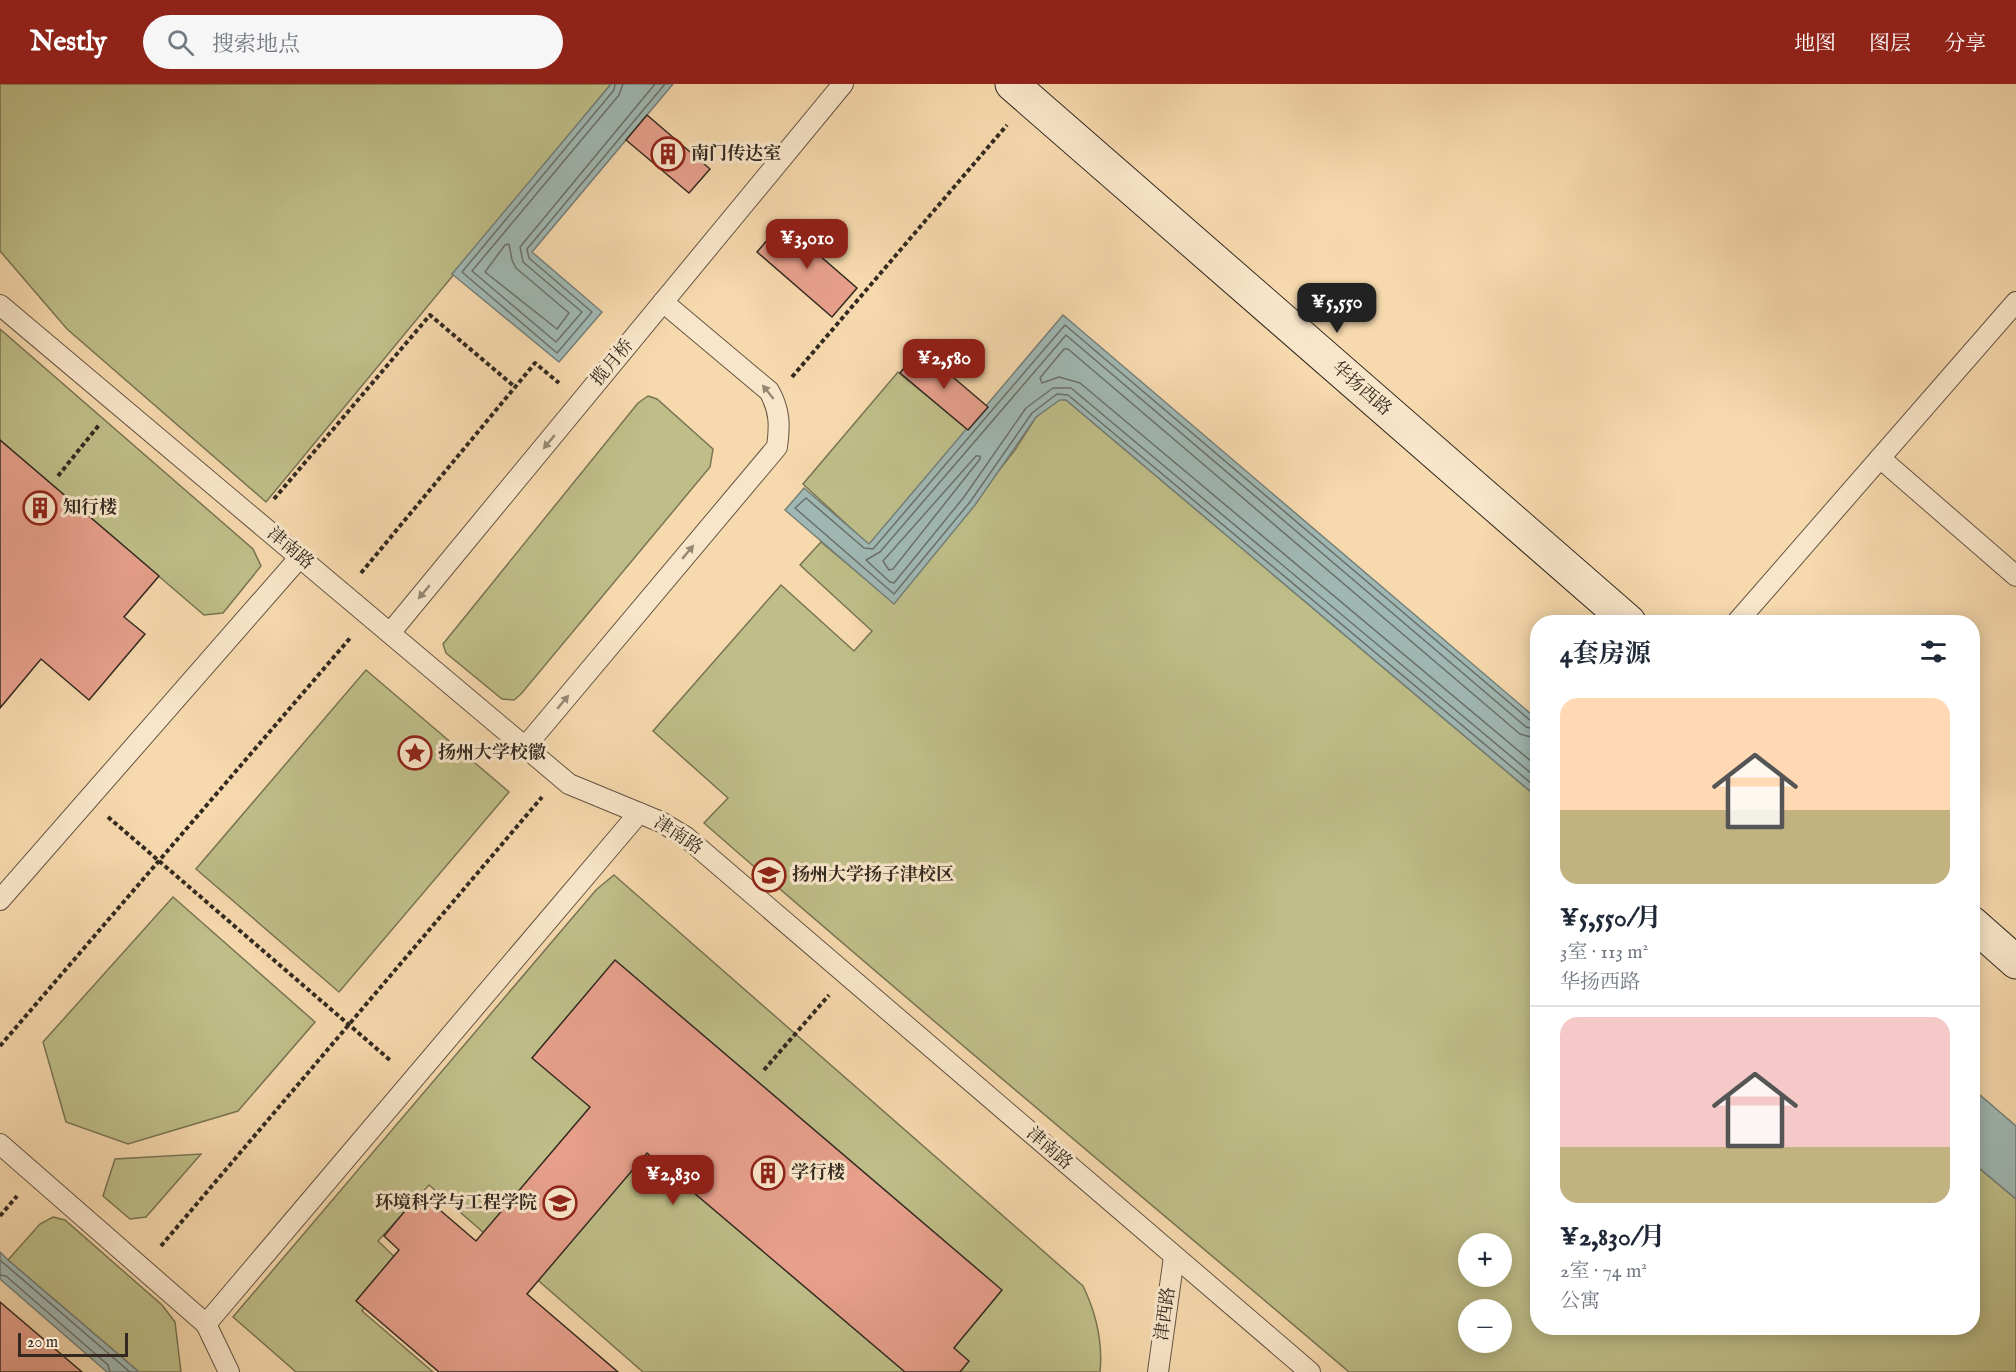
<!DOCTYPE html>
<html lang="zh">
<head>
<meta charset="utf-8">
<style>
	:root { --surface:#fff; --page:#f6f6f7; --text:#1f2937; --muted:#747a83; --line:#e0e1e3; --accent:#8f2418 }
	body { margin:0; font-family:"IM FELL English","Noto Serif SC",serif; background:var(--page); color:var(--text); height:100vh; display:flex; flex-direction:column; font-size:22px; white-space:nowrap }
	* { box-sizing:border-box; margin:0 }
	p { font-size:20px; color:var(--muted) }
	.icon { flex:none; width:33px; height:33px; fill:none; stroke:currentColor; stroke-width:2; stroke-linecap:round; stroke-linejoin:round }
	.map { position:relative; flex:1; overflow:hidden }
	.panel { position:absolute; left:1530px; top:531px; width:450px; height:720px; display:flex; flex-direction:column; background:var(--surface); border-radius:24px; box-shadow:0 3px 15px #0003 }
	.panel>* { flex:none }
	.controls { position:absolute; left:1458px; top:1149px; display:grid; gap:12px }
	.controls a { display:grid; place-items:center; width:54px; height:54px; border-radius:50%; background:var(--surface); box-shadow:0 3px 15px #0003; font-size:30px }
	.scale { position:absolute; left:18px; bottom:15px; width:110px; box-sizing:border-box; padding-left:6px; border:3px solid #332920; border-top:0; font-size:16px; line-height:21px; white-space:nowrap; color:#332920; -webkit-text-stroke:4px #f9e6ca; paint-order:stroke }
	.price { position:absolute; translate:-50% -51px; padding:0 14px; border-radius:12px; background:var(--accent); color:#fff; font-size:20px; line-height:39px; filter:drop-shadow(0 2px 3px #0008) }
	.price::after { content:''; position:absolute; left:50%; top:36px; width:18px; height:14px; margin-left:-9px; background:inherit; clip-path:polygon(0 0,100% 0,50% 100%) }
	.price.active { background:#222; color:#fff }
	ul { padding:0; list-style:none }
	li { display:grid; align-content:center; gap:12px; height:318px; padding:0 30px }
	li+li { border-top:2px solid var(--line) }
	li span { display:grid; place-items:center; height:186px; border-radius:18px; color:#555 }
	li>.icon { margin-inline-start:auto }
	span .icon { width:108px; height:108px; fill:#fffc; stroke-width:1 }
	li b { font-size:26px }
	h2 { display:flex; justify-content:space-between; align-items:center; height:72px; padding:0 30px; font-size:26px }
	header { display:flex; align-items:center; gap:36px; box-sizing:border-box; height:84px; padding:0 30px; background:var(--accent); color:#fff }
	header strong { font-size:28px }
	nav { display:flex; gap:33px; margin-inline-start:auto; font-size:21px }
	.search { width:420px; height:54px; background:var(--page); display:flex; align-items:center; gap:15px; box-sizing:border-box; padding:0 21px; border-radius:33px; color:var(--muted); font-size:22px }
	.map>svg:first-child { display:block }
	.green { fill:#bfbe88; stroke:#797454; stroke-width:1.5; fill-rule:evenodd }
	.water { fill:#a0b8b4; stroke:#747f79; stroke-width:1.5 }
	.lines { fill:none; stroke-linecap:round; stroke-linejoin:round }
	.shore { stroke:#6a706a; stroke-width:1.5 }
	.building { fill:#e7a08c; stroke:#332920; stroke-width:1.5 }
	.service-casing { stroke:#645543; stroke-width:22 }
	.secondary-casing { stroke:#332920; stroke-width:35 }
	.path { stroke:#332920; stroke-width:4; stroke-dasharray:4.5 3; stroke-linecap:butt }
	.service { stroke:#f9e6ca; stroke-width:20 }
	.secondary { stroke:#f9e6ca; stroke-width:33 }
	.oneway { fill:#968875 }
	.labels { text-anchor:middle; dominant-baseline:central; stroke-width:6; stroke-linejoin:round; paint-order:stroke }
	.poi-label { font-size:18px; font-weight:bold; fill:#332920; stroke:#f9e6ca; text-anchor:start }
	.street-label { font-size:18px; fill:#332920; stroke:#f9e6ca }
</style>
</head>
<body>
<header>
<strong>Nestly</strong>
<div class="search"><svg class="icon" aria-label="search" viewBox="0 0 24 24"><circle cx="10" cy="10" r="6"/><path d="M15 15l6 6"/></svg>搜索地点</div>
<nav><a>地图</a><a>图层</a><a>分享</a></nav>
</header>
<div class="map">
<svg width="2016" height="1288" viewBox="0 0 2016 1288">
	<rect width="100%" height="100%" fill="#f6d9ad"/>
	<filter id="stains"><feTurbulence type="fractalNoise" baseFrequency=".00333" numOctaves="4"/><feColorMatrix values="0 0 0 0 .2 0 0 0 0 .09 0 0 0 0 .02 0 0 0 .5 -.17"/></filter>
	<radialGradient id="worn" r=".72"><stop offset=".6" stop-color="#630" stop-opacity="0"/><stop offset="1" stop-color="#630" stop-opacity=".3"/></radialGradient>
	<!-- green -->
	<g class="green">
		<polygon points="0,0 611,0 266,418 67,245 0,167"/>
		<polygon points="0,245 253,465 261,482 223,529 204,531 0,356"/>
		<polygon points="898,288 968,346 869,461 803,400"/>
		<polygon points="648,312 657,315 713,365 710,383 521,610 514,616 502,615 446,569 443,560 638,319"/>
		<path d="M1060,315L1066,316L1537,713L1538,1244H1972L1973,1079L2016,1115V1288H1349C1134,1105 916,925 704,739L728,714L653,647L781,501L854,567L872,547L800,481L821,458L894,519L1015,366L1036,333ZM1468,1160H1502V1192H1468ZM1468,1226H1502V1258H1468Z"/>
		<polygon points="366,586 509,708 339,908 196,785"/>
		<path d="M614,791L1083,1202C1096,1229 1103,1258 1100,1288H643L429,1101L378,1157L401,1179L362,1227L433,1288H296L233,1233L596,806Z"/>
		<polygon points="173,813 315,938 238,1027 128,1060 66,1038 43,958"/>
		<polygon points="201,1070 146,1133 130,1135 103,1112 115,1075"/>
		<polygon points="53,1133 65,1136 162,1221 175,1238 181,1288 139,1288 8,1176 40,1140"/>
	</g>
	<!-- water -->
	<g class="water">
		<polygon points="611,0 673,0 532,168 602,228 559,278 452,190"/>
		<polygon points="1063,231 1537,635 1537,713 1066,316 1060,316 1036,333 975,421 894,520 785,426 804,404 869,460"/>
		<polygon points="1973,1005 2016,1042 2016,1115 1973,1079"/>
		<polygon points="0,1168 8,1176 139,1288 107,1288 0,1195"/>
	</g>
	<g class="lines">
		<!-- shore -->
		<g class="shore">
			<polyline points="615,0 614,6 462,188 557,269 592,228 529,174 527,165 665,0"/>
			<polyline points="623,0 619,11 472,187 556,258 582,228 523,178 520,163 655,0"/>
			<polygon points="509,160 512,176 516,184 569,229 557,245 485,188 505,161"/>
			<polygon points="976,372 980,372 980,375 893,485 889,486 883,477"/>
			<polyline points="1538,639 1531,637 1065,241 873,465 864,464 806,414 795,424 894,510 970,418 1032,329 1057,310 1068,311 1538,705"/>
			<polyline points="1538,646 1526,643 1066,251 880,468 866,476 890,498 894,499 964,413 1026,324 1053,304 1071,304 1538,695"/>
			<polyline points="1538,655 1520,650 1068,265 1064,265 1040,294 1042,299 1059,293 1080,299 1538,683"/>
			<polyline points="0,1176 130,1288"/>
			<polyline points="0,1191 6,1192 108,1281 110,1288"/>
		</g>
	</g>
	<!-- building -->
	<g class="building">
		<polygon points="647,31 710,85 689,109 626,56"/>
		<polygon points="782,139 857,204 832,233 757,168"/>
		<polygon points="920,265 988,323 968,346 900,289"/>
		<polygon points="0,356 159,492 124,533 145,550 89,616 41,575 0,624"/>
		<polygon points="615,876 1002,1206 954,1264 969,1277 960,1288 905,1288 647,1069 527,1210 618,1288 439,1288 356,1217 399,1166 384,1152 420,1109 476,1157 590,1023 532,974"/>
		<polygon points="0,1218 82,1288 0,1288"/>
	</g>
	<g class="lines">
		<!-- service casing -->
		<g class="service-casing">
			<g id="service">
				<polyline points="0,221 569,700 661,738 686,753 1310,1288"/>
				<polyline points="1880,374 2016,492"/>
				<polyline points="1737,538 2016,218"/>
				<polyline points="390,549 843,0"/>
				<path d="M525,663L777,363C780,342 780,326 769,307L663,218"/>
				<polyline points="0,816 300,473"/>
				<polyline points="0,1060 206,1240 639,729"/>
				<polyline points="206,1240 229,1288"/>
				<polyline points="1158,1288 1174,1173"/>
			</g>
		</g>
		<!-- secondary casing -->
		<g class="secondary-casing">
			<g id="secondary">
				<polyline points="1012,0 1629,538"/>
				<polyline points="1972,839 2016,878"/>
			</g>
		</g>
		<!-- path -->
		<g class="path">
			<polyline points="792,293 1007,41"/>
			<polyline points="58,392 99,341"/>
			<polyline points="274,415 430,231 515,303"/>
			<polyline points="361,489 535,279 559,299"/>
			<polyline points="108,733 391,977"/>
			<polyline points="0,962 351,553"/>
			<polyline points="764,986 829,911"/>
			<polyline points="0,1132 17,1112"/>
			<polyline points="161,1162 542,713"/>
		</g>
		<!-- service -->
		<use href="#service" class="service"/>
		<!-- secondary -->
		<use href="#secondary" class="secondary"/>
	</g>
	<!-- one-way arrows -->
	<defs><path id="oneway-solid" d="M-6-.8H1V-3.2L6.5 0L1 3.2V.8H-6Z" transform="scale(1.5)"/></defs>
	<g class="oneway">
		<use href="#oneway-solid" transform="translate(768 308) rotate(-129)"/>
		<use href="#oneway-solid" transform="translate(549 358) rotate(130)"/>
		<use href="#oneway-solid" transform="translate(688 468) rotate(-50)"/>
		<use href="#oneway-solid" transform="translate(424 508) rotate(130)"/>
		<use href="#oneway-solid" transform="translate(563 618) rotate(-50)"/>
	</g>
	<!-- icons -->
	<defs>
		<g id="building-ring" transform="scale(1.725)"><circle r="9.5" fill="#f9e6ca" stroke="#8f2418" stroke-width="1.5"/><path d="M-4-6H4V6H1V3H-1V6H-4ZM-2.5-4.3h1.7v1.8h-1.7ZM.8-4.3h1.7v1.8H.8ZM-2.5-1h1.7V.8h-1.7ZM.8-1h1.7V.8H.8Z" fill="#8f2418"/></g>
		<g id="sight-ring" transform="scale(1.725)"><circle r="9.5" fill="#f9e6ca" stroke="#8f2418" stroke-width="1.5"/><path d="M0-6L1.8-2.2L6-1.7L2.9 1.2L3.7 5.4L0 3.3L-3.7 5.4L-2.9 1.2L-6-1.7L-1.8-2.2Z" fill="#8f2418"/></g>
		<g id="university-ring" transform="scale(1.725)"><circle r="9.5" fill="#f9e6ca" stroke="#8f2418" stroke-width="1.5"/><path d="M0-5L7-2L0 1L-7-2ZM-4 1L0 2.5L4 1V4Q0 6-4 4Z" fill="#8f2418"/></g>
	</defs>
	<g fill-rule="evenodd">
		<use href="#building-ring" x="668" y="70"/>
		<use href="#building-ring" x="40" y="424"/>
		<use href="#sight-ring" x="415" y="669"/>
		<use href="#university-ring" x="769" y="791"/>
		<use href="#building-ring" x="768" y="1089"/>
		<use href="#university-ring" x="560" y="1119"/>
	</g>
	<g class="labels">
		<!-- poi labels -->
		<g class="poi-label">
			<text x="691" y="70">南门传达室</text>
			<text x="63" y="424">知行楼</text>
			<text x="438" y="669">扬州大学校徽</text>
			<text x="792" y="791">扬州大学扬子津校区</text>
			<text x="791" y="1089">学行楼</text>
			<text x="537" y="1119" text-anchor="end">环境科学与工程学院</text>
		</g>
		<!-- street labels -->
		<g class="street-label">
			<text transform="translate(613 279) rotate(-50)">揽月桥</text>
			<text transform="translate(1361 305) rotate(41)">华扬西路</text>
			<text transform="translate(290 465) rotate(40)">津南路</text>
			<text transform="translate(678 752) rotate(33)">津南路</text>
			<text transform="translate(1049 1065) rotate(41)">津南路</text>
			<text transform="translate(1166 1230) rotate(-82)">津西路</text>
		</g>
	</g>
	<rect width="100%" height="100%" filter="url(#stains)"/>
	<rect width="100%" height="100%" fill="url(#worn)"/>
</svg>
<div class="controls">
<a>+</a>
<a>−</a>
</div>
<div class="scale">20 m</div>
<b class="price" style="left:807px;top:186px">¥3,010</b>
<b class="price active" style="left:1337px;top:250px">¥5,550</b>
<b class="price" style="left:944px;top:306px">¥2,580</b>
<b class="price" style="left:673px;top:1122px">¥2,830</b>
<section class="panel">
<h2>4套房源<svg class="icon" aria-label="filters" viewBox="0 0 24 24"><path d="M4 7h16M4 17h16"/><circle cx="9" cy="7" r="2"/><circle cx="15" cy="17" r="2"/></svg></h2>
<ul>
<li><span style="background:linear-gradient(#ffd9b3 60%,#c2b280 0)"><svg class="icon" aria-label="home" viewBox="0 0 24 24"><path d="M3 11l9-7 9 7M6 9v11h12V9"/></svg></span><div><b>¥5,550/月</b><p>3室 · 113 m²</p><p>华扬西路</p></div></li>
<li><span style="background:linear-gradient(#f6c9c9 70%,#c2b280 0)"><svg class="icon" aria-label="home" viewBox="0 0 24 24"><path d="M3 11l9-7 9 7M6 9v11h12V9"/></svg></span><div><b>¥2,830/月</b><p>2室 · 74 m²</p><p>公寓</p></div></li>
</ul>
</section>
</div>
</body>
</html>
